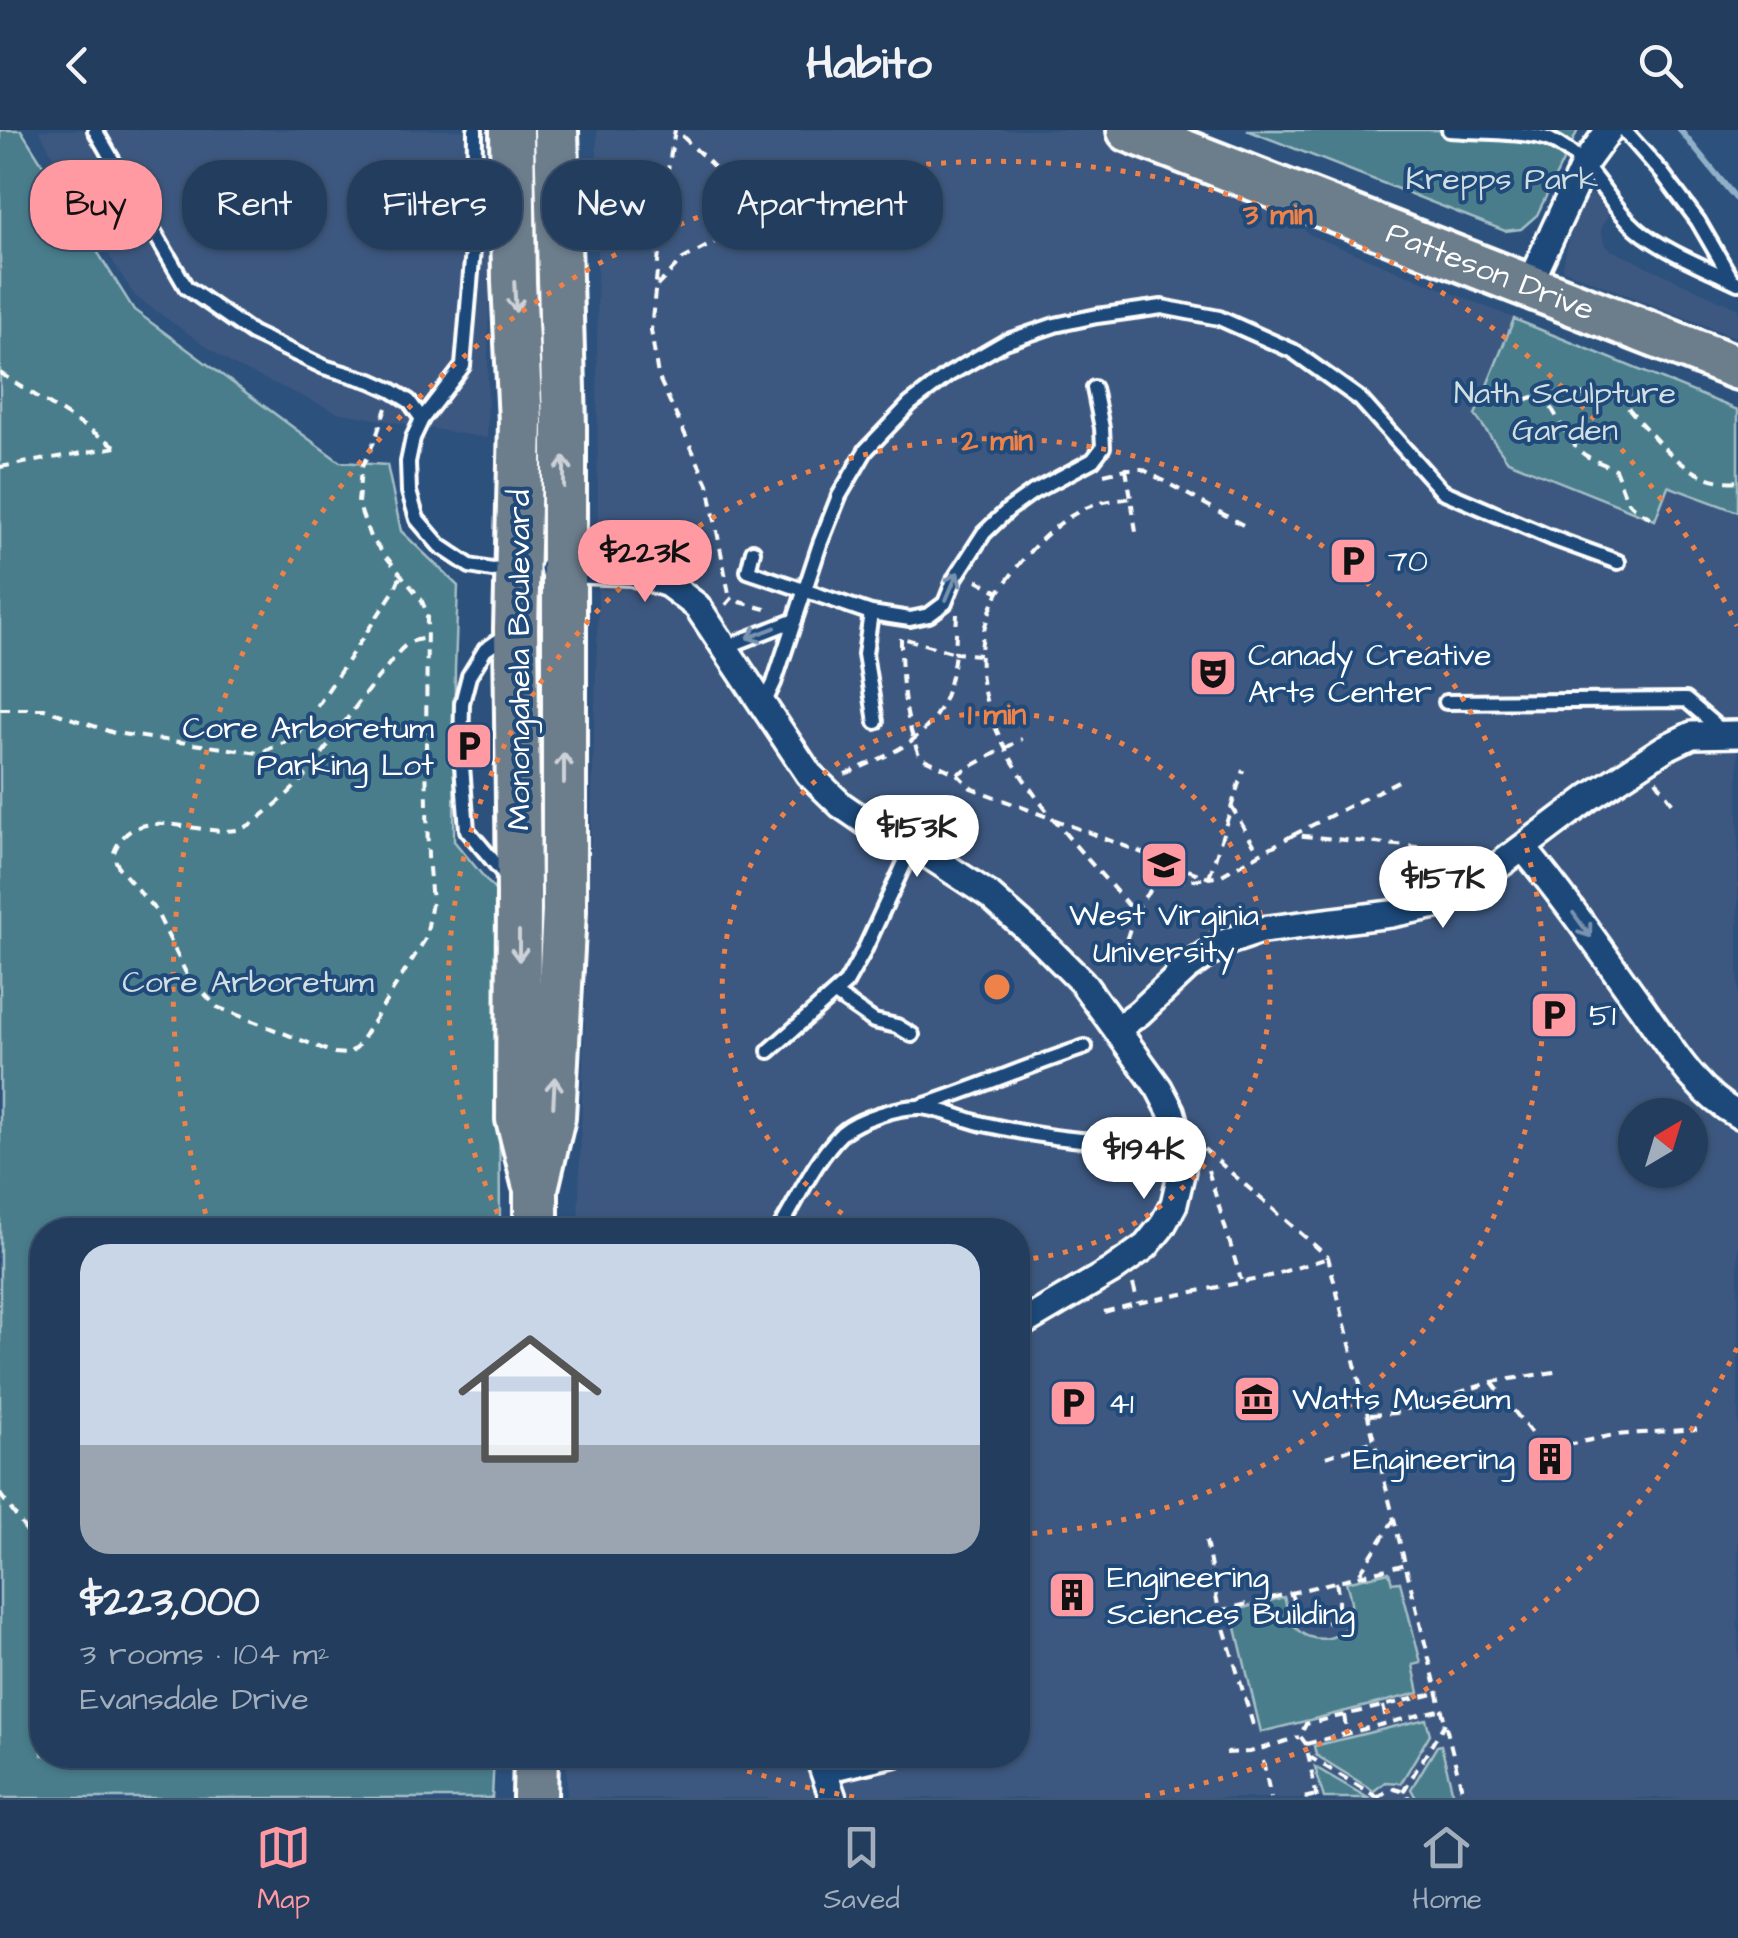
<!DOCTYPE html>
<html lang="en">
<head>
<meta charset="utf-8">
<style>
	:root { --surface:#223d5e; --page:#2e4867; --text:#f1f3f6; --muted:#a2aebc; --line:#3f5673; --accent:#ff9aa2 }
	body { margin:0; font-family:"Architects Daughter",sans-serif; background:var(--page); color:var(--text); height:100vh; display:flex; flex-direction:column; font-size:38px; white-space:nowrap }
	* { box-sizing:border-box; margin:0 }
	p { font-size:32px; color:var(--muted) }
	.icon { flex:none; width:55px; height:55px; fill:none; stroke:currentColor; stroke-width:2; stroke-linecap:round; stroke-linejoin:round }
	.map { position:relative; flex:1; overflow:hidden }
	.details { position:absolute; left:30px; top:1088px; width:1000px; height:550px; display:flex; flex-direction:column; background:var(--surface); border-radius:40px; box-shadow:0 2px 8px #0004,0 0 0 2px var(--line) }
	.details>* { flex:none }
	.hud { position:absolute; left:30px; top:30px; width:1000px; height:90px; display:flex; gap:20px }
	.needle { width:65px; rotate:38deg }
	.fabs { position:absolute; left:1618px; top:968px; display:grid; gap:20px }
	.fabs a { display:grid; place-items:center; width:90px; height:90px; border-radius:50%; background:var(--surface); box-shadow:0 2px 8px #0004,0 0 0 2px var(--line); font-size:50px }
	.price { position:absolute; translate:-50% -85px; padding:0 22px; border-radius:35px; background:#fff; color:#222; font-size:32px; line-height:65px; filter:drop-shadow(0 2px 5px #0008) }
	.price::after { content:''; position:absolute; left:50%; top:60px; width:30px; height:22px; margin-left:-15px; background:inherit; clip-path:polygon(0 0,100% 0,50% 100%) }
	.price.current { background:var(--accent); color:#111 }
	ul { padding:0; list-style:none }
	li { display:grid; align-content:center; gap:20px; height:530px; padding:0 50px }
	li+li { border-top:2px solid var(--line) }
	li span { display:grid; place-items:center; height:310px; border-radius:30px; color:#555 }
	li>.icon { margin-inline-start:auto }
	span .icon { width:180px; height:180px; fill:#fffc; stroke-width:1 }
	li b { font-size:42px }
	.pill { padding:0 35px; border-radius:40px; background:var(--surface); box-shadow:0 2px 8px #0004,0 0 0 2px var(--line); font-size:35px; line-height:90px }
	.pill.current { background:var(--accent); color:#111 }
	header { display:flex; justify-content:space-between; align-items:center; height:130px; padding:0 50px; background:var(--surface); font-size:45px; font-weight:800 }
	.dock { display:flex; justify-content:space-around; align-items:center; height:140px; border-top:2px solid var(--line); background:var(--surface); font-size:28px; color:var(--muted) }
	.dock a { display:grid; justify-items:center; gap:5px }
	.dock .current { color:var(--accent) }
	.map>svg:first-child { display:block }
	.built { fill:#3e5980; fill-rule:evenodd }
	.green { fill:#487d8b; stroke:#a4bec5; stroke-width:2.5 }
	.lines { fill:none; stroke-linecap:round; stroke-linejoin:round }
	.stream { stroke:#90b0c8; stroke-width:6 }
	.lane-casing { stroke:#fff; stroke-width:20 }
	.street-casing { stroke:#fff; stroke-width:32 }
	.primary-casing { stroke:#fff; stroke-width:50 }
	.path { stroke:#fff; stroke-width:4; stroke-dasharray:10 8; stroke-linecap:butt }
	.lane { stroke:#1f4a7a; stroke-width:12 }
	.street { stroke:#1f4a7a; stroke-width:25 }
	.primary { stroke:#6c7d8c; stroke-width:42 }
	.oneway { stroke:#ccd2d7 }
	.oneway2 { stroke:#7992af }
	.ring { fill:none; stroke:#ee8249; stroke-width:5; stroke-dasharray:5 10 }
	.labels { text-anchor:middle; dominant-baseline:central; stroke-width:8; stroke-linejoin:round; paint-order:stroke }
	.park-label { font-size:32px; fill:#d1dee2; stroke:#1f4a7a }
	.street-label { font-size:32px; fill:#fff; stroke:#1f4a7a }
	.poi-label { font-size:32px; fill:#fff; stroke:#1f4a7a; text-anchor:start }
	.centre { fill:#ee8249; stroke:#1f4a7a; stroke-width:5 }
	.ring-label { font-size:30px; text-anchor:middle; font-weight:bold; fill:#ee8249; stroke:#1f4a7a; stroke-width:8; stroke-linejoin:round; paint-order:stroke }
</style>
</head>
<body>
<header><svg class="icon" aria-label="back" viewBox="0 0 24 24"><path d="M15 5l-7 7 7 7"/></svg>Habito<svg class="icon" aria-label="search" viewBox="0 0 24 24"><circle cx="10" cy="10" r="6"/><path d="M15 15l6 6"/></svg></header>
<div class="map">
<svg width="1738" height="1668" viewBox="0 0 1738 1668">
	<rect width="100%" height="100%" fill="#2d517d"/>
	<filter id="ink" filterUnits="userSpaceOnUse"><feTurbulence type="fractalNoise" baseFrequency=".01" numOctaves="2"/><feDisplacementMap in="SourceGraphic" scale="20" xChannelSelector="R" yChannelSelector="G"/><feConvolveMatrix kernelMatrix="1 2 1 2 8 2 1 2 1" color-interpolation-filters="sRGB"/></filter>
	<g filter="url(#ink)">
		<!-- built -->
		<g class="built">
			<polygon points="39,0 491,0 487,308 337,282 232,234 135,166 104,117"/>
			<path d="M597,0H1196L1310,105L1738,280V1668H567V1625H1018V1100H578L598,485ZM1635,985H1690V1040H1635Z"/>
			<polygon points="1592,64 1612,74 1601,100 1604,113 1611,120 1738,179 1738,208 1562,139 1578,75"/>
		</g>
		<!-- green -->
		<g class="green">
			<polygon points="0,0 21,0 134,180 340,332 387,335 401,401 458,456 455,539 454,711 498,764 500,1100 42,1100 42,1625 494,1625 492,1668 0,1668"/>
			<polygon points="1247,0 1578,0 1537,85 1521,99 1505,101"/>
			<polygon points="1514,189 1738,280 1738,382 1668,356 1655,390 1508,331 1475,285"/>
			<path d="M1389,1442L1392,1453L1400,1452L1421,1533L1413,1535L1419,1563L1261,1602L1232,1481L1284,1467C1287,1477 1289,1489 1295,1497C1309,1514 1340,1513 1349,1492C1354,1479 1350,1465 1346,1452Z"/>
			<polygon points="1426,1589 1430,1604 1401,1653 1385,1652 1374,1661 1316,1625 1314,1616"/>
			<polygon points="1441,1615 1454,1668 1416,1668 1411,1659 1437,1616"/>
			<polygon points="1315,1637 1368,1668 1324,1668"/>
		</g>
		<g class="lines">
			<!-- stream -->
			<polyline class="stream" points="1680,0 1738,71"/>
			<!-- lane casing -->
			<g class="lane-casing">
				<g id="lane">
					<polyline points="95,0 186,157 252,203 324,237 371,251 391,260 409,271 422,289"/>
					<polyline points="475,0 474,107 463,236 422,289 413,308 408,332 409,362 417,389 440,416 470,436 492,440 513,438"/>
					<path d="M1449,0C1474,2 1529,1 1550,10C1596,33 1602,68 1636,98C1659,119 1709,139 1738,153"/>
					<polyline points="1624,0 1662,43 1698,91 1731,148"/>
					<polyline points="753,421 748,441 871,483 910,489 929,485 945,473 955,448 984,403 1008,380 1033,362 1093,330 1103,317 1102,298 1094,258"/>
					<polyline points="871,483 865,524 876,592"/>
					<polyline points="505,506 485,520 469,546 462,573 461,623 467,700 506,746"/>
					<polyline points="726,517 795,490"/>
					<polyline points="1446,572 1686,570 1722,601"/>
					<polyline points="764,574 774,553 820,414 839,366 866,320 910,274 948,245 1005,212 1055,195 1097,186 1162,177 1219,188 1293,221 1360,269 1442,361 1552,408 1618,432"/>
					<polyline points="835,864 874,891 897,896 912,905"/>
					<polyline points="769,921 846,853 864,821 913,715"/>
					<path d="M922,976C977,958 1030,935 1085,917"/>
					<path d="M779,1100C798,1069 815,1029 842,1003C858,989 900,976 921,977C944,979 966,991 988,995C1046,1008 1120,1019 1178,1005"/>
					<polyline points="824,1646 914,1625"/>
				</g>
			</g>
			<!-- street casing -->
			<g class="street-casing">
				<g id="street">
					<polyline points="1528,157 1585,33 1609,0"/>
					<polyline points="553,439 632,442 668,454 697,476 809,644 841,675 870,695 913,715 989,765 1043,813 1082,852 1159,958 1171,981 1181,1016 1182,1040 1174,1074 1162,1096 1146,1116 1111,1141 1018,1196"/>
					<path d="M1523,718C1565,768 1602,822 1640,875C1668,914 1694,961 1738,985"/>
					<polyline points="1117,899 1139,883 1187,838 1223,813 1262,800 1391,784 1436,775 1462,763 1590,667 1665,618 1692,605 1738,604"/>
					<polyline points="818,1625 833,1668"/>
				</g>
			</g>
			<!-- primary casing -->
			<g class="primary-casing">
				<g id="primary">
					<polyline points="512,0 514,152 521,292 516,499 519,762 518,989 534,1053"/>
					<path id="s1" d="M1129,0L1738,238"/>
					<polyline points="536,1100 536,1058 553,987 564,781 564,297 556,0"/>
					<polyline points="535,1668 536,1625"/>
				</g>
			</g>
			<!-- path -->
			<g class="path">
				<polyline points="675,0 667,45 651,200 658,246 708,354 729,464 733,467"/>
				<polyline points="657,156 683,129 719,110 764,103 772,93 676,0"/>
				<polyline points="0,243 117,317"/>
				<path d="M1541,263C1557,282 1565,310 1585,325C1594,331 1606,335 1615,339C1629,372 1621,372 1655,390"/>
				<path d="M1525,270C1543,263 1546,266 1564,266C1583,267 1600,258 1618,269C1626,274 1634,285 1640,292C1665,320 1696,356 1738,351"/>
				<path d="M386,278L375,310L361,339L358,373L370,407L421,469L427,483L426,624L428,727L432,772L426,808L357,917L348,924L334,923L217,877L187,845L156,781L119,738L113,725C132,669 196,707 236,700C249,698 259,688 269,680C316,645 343,588 381,544C389,535 397,522 406,515C412,510 421,509 428,508"/>
				<polyline points="0,337 117,317"/>
				<polyline points="1126,339 1131,368"/>
				<polyline points="1104,344 1126,339 1142,339 1243,395"/>
				<polyline points="977,450 999,462"/>
				<polyline points="726,475 733,467 740,472 769,480"/>
				<polyline points="957,484 955,523 981,525"/>
				<path d="M901,508C901,549 904,589 920,627L957,644L971,658L1209,748L1220,746L1293,705L1447,720L1462,731"/>
				<polyline points="0,579 44,579 114,603 259,623 296,608 394,461 401,445"/>
				<path d="M845,644C913,615 945,602 955,523L899,507"/>
				<polyline points="957,644 1022,609"/>
				<polyline points="1656,650 1673,674"/>
				<polyline points="1231,676 1259,723"/>
				<polyline points="1293,705 1402,649"/>
				<path d="M1135,783C1156,742 1168,754 1209,748L1243,640"/>
				<path d="M1121,826L1135,783C1065,700 932,582 999,462C1004,453 1012,445 1017,437C1037,411 1068,381 1100,373C1110,370 1121,370 1131,368L1137,409"/>
				<polyline points="1204,1019 1328,1127 1464,1668"/>
				<polyline points="1208,1040 1241,1150"/>
				<polyline points="1133,1154 1138,1173"/>
				<polyline points="1104,1182 1138,1173 1263,1148 1328,1128"/>
				<polyline points="1492,1252 1544,1320 1614,1305 1697,1299"/>
				<polyline points="1370,1285 1395,1283 1492,1252 1560,1241"/>
				<polyline points="1326,1327 1374,1311"/>
				<polyline points="0,1364 30,1406"/>
				<polyline points="1206,1411 1219,1481 1254,1598"/>
				<polyline points="1360,1443 1395,1388"/>
				<path d="M1290,1462C1294,1471 1298,1485 1306,1491C1310,1493 1319,1494 1322,1494C1342,1491 1339,1467 1336,1452"/>
				<polyline points="1219,1481 1406,1434"/>
				<polyline points="1383,1576 1387,1593"/>
				<polyline points="1344,1585 1347,1604"/>
				<polyline points="1306,1614 1442,1579"/>
				<polyline points="1226,1623 1250,1622 1299,1607"/>
				<polyline points="1308,1626 1377,1667"/>
				<polyline points="1263,1631 1271,1668"/>
				<polyline points="1403,1662 1445,1593"/>
				<polyline points="1305,1668 1316,1665"/>
				<polyline points="1317,1668 1306,1614 1300,1606 1306,1594 1438,1563"/>
				<polyline points="1377,1668 1391,1658 1405,1662 1409,1668"/>
			</g>
			<!-- lane -->
			<use href="#lane" class="lane"/>
			<!-- street -->
			<use href="#street" class="street"/>
			<!-- primary -->
			<use href="#primary" class="primary"/>
		</g>
		<!-- one-way arrows -->
		<defs><path id="oneway-shaft" d="M-6 0H5M1.5-3L5.5 0L1.5 3" fill="none" stroke-width="1.6" stroke-linecap="round" stroke-linejoin="round" transform="scale(2.5)"/></defs>
		<g class="oneway">
			<use href="#oneway-shaft" transform="translate(515 167) rotate(87)"/>
			<use href="#oneway-shaft" transform="translate(564 342) rotate(-90)"/>
			<use href="#oneway-shaft" transform="translate(564 638) rotate(-90)"/>
			<use href="#oneway-shaft" transform="translate(519 816) rotate(90)"/>
			<use href="#oneway-shaft" transform="translate(554 962) rotate(-87)"/>
		</g>
		<g class="oneway2">
			<use href="#oneway-shaft" transform="translate(952 456) rotate(-67)"/>
			<use href="#oneway-shaft" transform="translate(761 503) rotate(159)"/>
			<use href="#oneway-shaft" transform="translate(1582 795) rotate(54)"/>
		</g>
	</g>
	<!-- distance rings -->
	<g class="ring">
		<path d="M868 1099A274 274 0 1 1 1018 1130"/>
		<path d="M504 1097A548 548 0 1 1 1021 1404"/>
		<path d="M1737 1218A823 823 0 0 1 1140 1667M854 1667A823 823 0 0 1 702 1625M210 1098A823 823 0 0 1 1737 496"/>
	</g>
	<!-- icons -->
	<defs>
		<g id="parking-square" transform="scale(2.5)"><rect x="-9" y="-9" width="18" height="18" rx="4" fill="#ff9aa2" stroke="#1f4a7a"/><path d="M-3.5-5.5H1a3.5 3.5 0 0 1 0 7H-1V5.5H-3.5ZM-1-3.4V-.6H.8a1.4 1.4 0 0 0 0-2.8Z" fill="#111"/></g>
		<g id="theatre-square" transform="scale(2.5)"><rect x="-9" y="-9" width="18" height="18" rx="4" fill="#ff9aa2" stroke="#1f4a7a"/><path d="M-5-5.5Q0-4 5-5.5V0Q5 5 0 6Q-5 5-5 0ZM-3.3-2.5H-1v1.5H-3.3ZM1-2.5H3.3v1.5H1ZM-2.8 1Q0 5.5 2.8 1Z" fill="#111"/></g>
		<g id="university-square" transform="scale(2.5)"><rect x="-9" y="-9" width="18" height="18" rx="4" fill="#ff9aa2" stroke="#1f4a7a"/><path d="M0-5L7-2L0 1L-7-2ZM-4 1L0 2.5L4 1V4Q0 6-4 4Z" fill="#111"/></g>
		<g id="museum-square" transform="scale(2.5)"><rect x="-9" y="-9" width="18" height="18" rx="4" fill="#ff9aa2" stroke="#1f4a7a"/><path d="M0-6L6-3V-2H-6V-3ZM-5-1h2V3h-2ZM-1-1h2V3h-2ZM3-1h2V3H3ZM-6 4H6V6H-6Z" fill="#111"/></g>
		<g id="building-square" transform="scale(2.5)"><rect x="-9" y="-9" width="18" height="18" rx="4" fill="#ff9aa2" stroke="#1f4a7a"/><path d="M-4-6H4V6H1V3H-1V6H-4ZM-2.5-4.3h1.7v1.8h-1.7ZM.8-4.3h1.7v1.8H.8ZM-2.5-1h1.7V.8h-1.7ZM.8-1h1.7V.8H.8Z" fill="#111"/></g>
	</defs>
	<g fill-rule="evenodd">
		<use href="#parking-square" x="1353" y="431"/>
		<use href="#theatre-square" x="1213" y="543"/>
		<use href="#parking-square" x="469" y="616"/>
		<use href="#university-square" x="1164" y="735"/>
		<use href="#parking-square" x="1554" y="885"/>
		<use href="#museum-square" x="1257" y="1269"/>
		<use href="#parking-square" x="1073" y="1273"/>
		<use href="#building-square" x="1550" y="1329"/>
		<use href="#building-square" x="1072" y="1465"/>
	</g>
	<g class="labels">
		<!-- park labels -->
		<g class="park-label">
			<text x="1502" y="49">Krepps Park</text>
			<text x="1565" y="263">Nath Sculpture<tspan x="1565" dy="37">Garden</tspan></text>
			<text x="248" y="852">Core Arboretum</text>
		</g>
		<!-- street labels -->
		<g class="street-label">
			<text stroke="none"><textPath href="#s1" startOffset="388">Patteson Drive</textPath></text>
			<text transform="translate(519 530) rotate(-90)">Monongahela Boulevard</text>
		</g>
		<!-- poi labels -->
		<g class="poi-label">
			<text x="1388" y="431">70</text>
			<text x="1248" y="525">Canady Creative<tspan x="1248" dy="37">Arts Center</tspan></text>
			<text x="434" y="598" text-anchor="end">Core Arboretum<tspan x="434" dy="37">Parking Lot</tspan></text>
			<text x="1164" y="785" text-anchor="middle">West Virginia<tspan x="1164" dy="37">University</tspan></text>
			<text x="1589" y="885">51</text>
			<text x="1292" y="1269">Watts Museum</text>
			<text x="1108" y="1273">41</text>
			<text x="1515" y="1329" text-anchor="end">Engineering</text>
			<text x="1107" y="1447">Engineering<tspan x="1107" dy="37">Sciences Building</tspan></text>
		</g>
	</g>
	<circle cx="997" cy="857" r="15" class="centre"/>
	<g class="ring-label">
		<text x="1278" y="94">3 min</text>
		<text x="997" y="320">2 min</text>
		<text x="997" y="594">1 min</text>
	</g>
</svg>
<div class="fabs">
<a><svg class="needle" viewBox="-14 -14 28 28"><path d="M0-13l5 13h-10z" fill="#e53935"/><path d="M0 13l5-13h-10z" fill="#a2aebc"/></svg></a>
</div>
<b class="price current" style="left:645px;top:475px">$223K</b>
<b class="price" style="left:917px;top:750px">$153K</b>
<b class="price" style="left:1443px;top:801px">$157K</b>
<b class="price" style="left:1144px;top:1072px">$194K</b>
<div class="hud">
<a class="pill current">Buy</a>
<a class="pill">Rent</a>
<a class="pill">Filters</a>
<a class="pill">New</a>
<a class="pill">Apartment</a>
</div>
<section class="details">
<ul>
<li><span style="background:linear-gradient(#c9d6e8 65%,#9aa5b1 0)"><svg class="icon" aria-label="home" viewBox="0 0 24 24"><path d="M3 11l9-7 9 7M6 9v11h12V9"/></svg></span><div><b>$223,000</b><p>3 rooms · 104 m²</p><p>Evansdale Drive</p></div></li>
</ul>
</section>
</div>
<nav class="dock">
<a class="current"><svg class="icon" aria-label="map" viewBox="0 0 24 24"><path d="M3 6l6-2 6 2 6-2v14l-6 2-6-2-6 2zM9 4v14M15 6v14"/></svg>Map</a>
<a><svg class="icon" aria-label="saved" viewBox="0 0 24 24"><path d="M7 4h10v16l-5-4-5 4z"/></svg>Saved</a>
<a><svg class="icon" aria-label="home" viewBox="0 0 24 24"><path d="M3 11l9-7 9 7M6 9v11h12V9"/></svg>Home</a>
</nav>
</body>
</html>
